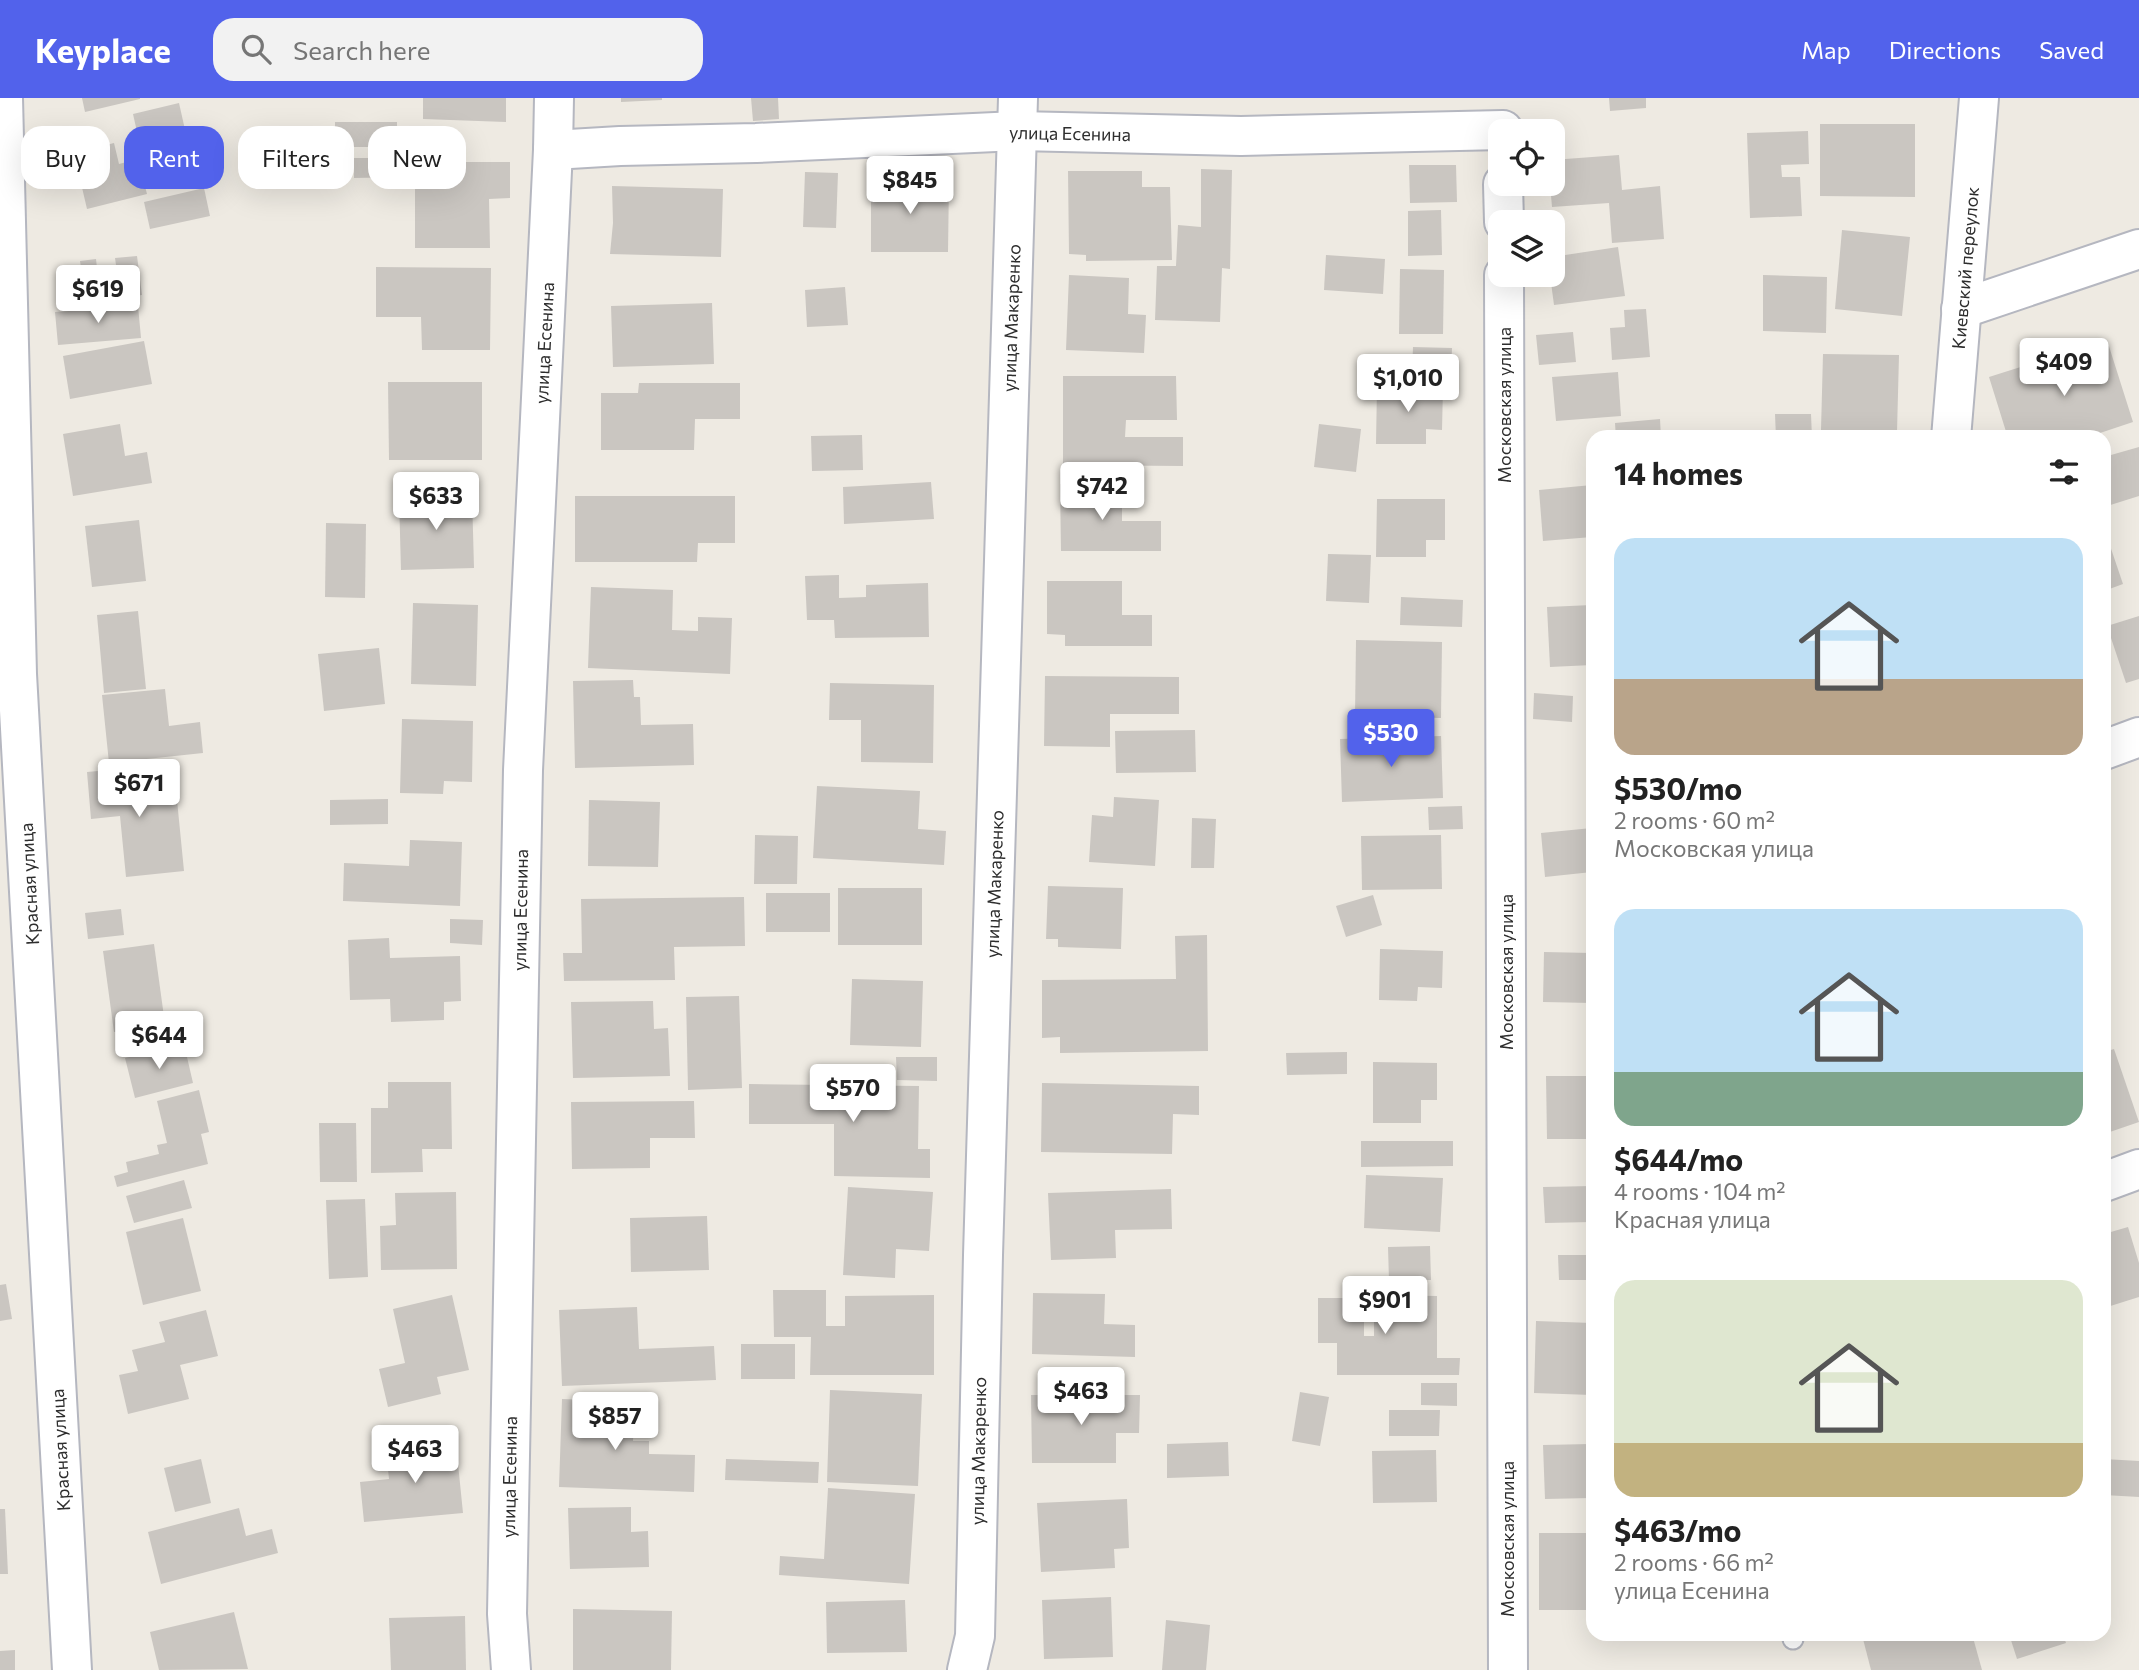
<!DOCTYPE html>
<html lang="en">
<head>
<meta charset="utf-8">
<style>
	:root { --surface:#fff; --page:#f2f2f2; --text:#222; --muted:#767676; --accent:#5262eb }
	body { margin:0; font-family:Commissioner,sans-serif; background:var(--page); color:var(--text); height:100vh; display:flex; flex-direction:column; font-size:26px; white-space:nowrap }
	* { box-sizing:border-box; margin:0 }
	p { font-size:23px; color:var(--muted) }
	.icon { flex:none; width:38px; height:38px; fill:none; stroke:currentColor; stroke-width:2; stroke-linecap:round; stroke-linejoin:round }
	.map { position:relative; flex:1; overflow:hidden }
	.side { position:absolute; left:1586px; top:332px; width:525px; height:1211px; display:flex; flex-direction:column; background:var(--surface); border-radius:21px; box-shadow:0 7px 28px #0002 }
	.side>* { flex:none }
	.hud { position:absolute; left:21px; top:28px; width:665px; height:63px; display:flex; gap:14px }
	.buttons { position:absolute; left:1488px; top:21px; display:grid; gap:14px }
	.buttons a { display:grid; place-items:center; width:77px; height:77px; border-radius:14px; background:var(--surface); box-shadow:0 7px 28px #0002; font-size:35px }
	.price { position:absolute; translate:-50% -60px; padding:0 16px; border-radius:7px; background:#fff; color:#222; font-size:23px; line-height:46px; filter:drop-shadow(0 2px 4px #0008) }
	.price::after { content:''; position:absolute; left:50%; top:42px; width:21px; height:16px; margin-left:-10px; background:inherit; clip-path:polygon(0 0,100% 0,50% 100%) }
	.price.current { background:var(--accent); color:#fff }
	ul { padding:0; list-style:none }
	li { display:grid; align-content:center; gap:14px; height:371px; padding:0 28px }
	li span { display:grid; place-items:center; height:217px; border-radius:21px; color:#555 }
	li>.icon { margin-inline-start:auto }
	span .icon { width:126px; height:126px; fill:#fffc; stroke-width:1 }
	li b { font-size:30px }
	h2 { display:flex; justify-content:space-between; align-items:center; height:84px; padding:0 28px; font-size:30px }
	.tag { padding:0 24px; border-radius:21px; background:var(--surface); box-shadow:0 7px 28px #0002; font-size:24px; line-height:63px }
	.tag.current { background:var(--accent); color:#fff }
	header { display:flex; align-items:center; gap:42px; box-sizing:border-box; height:98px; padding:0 35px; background:var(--accent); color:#fff }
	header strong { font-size:33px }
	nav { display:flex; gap:38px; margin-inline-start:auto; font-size:24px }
	.search { width:490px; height:63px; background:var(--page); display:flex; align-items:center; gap:18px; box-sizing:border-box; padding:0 24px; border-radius:21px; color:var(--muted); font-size:26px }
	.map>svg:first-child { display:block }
	.building { fill:#cac6c1 }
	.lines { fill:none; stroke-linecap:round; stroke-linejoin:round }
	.lane-casing { stroke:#b5b7c0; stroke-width:23 }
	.street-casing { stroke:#b5b7c0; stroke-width:42 }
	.lane { stroke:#fff; stroke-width:19 }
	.street { stroke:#fff; stroke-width:38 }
	.labels { text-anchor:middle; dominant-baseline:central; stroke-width:5; stroke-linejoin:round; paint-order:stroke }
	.street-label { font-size:18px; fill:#2e2e2e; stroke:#fff }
</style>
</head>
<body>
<header>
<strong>Keyplace</strong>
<div class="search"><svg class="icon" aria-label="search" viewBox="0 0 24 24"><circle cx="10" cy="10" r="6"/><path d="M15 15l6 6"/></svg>Search here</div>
<nav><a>Map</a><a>Directions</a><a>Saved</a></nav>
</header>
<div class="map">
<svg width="2139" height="1572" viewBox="0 0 2139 1572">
	<rect width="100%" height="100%" fill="#eeeae2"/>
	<!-- building -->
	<g class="building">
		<polygon points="82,0 140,0 140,1 85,14"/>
		<polygon points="423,0 506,0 506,24 423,21"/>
		<polygon points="621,0 662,0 662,2 621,4"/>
		<polygon points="751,0 778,0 779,21 753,23"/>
		<polygon points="1609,0 1646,0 1646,10 1610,13"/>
		<polygon points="179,5 190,54 144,65 133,16"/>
		<rect x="335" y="24" width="62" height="25"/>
		<polygon points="1820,26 1915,26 1915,99 1820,98"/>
		<polygon points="1808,33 1809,66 1781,67 1782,79 1800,79 1802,118 1750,120 1747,35"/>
		<polygon points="114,45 119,66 138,61 147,96 87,111 74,55"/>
		<polygon points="1619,57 1622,92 1660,88 1664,141 1612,145 1609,105 1552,109 1550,86 1552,86 1552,62"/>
		<polygon points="354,60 407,60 407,79 354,80"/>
		<polygon points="415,64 510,64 510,100 489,101 490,150 415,150"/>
		<polygon points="1409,67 1456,67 1457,104 1410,105"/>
		<polygon points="1201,71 1232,72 1230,171 1222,170 1220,224 1155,222 1157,168 1176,168 1178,127 1201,129"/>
		<polygon points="1068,73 1142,73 1142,89 1170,89 1172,162 1086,163 1086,157 1069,156"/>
		<polygon points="805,74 838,75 836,130 803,129"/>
		<polygon points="871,83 949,83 948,154 871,154"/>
		<polygon points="612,88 723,91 721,159 610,156 613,125"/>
		<polygon points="204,90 210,118 150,131 144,104"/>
		<polygon points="1441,112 1442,157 1408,158 1408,113"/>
		<polygon points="1842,132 1910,139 1902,218 1835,211"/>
		<polygon points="1618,149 1625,198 1554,207 1550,177 1552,177 1552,159"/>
		<polygon points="1326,157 1385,161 1383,196 1324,192"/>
		<polygon points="137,158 142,197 59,207 56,179 82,176 80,163 96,161 97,170 116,167 115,160"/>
		<polygon points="376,169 491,170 490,252 422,252 421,219 376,219"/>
		<polygon points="1400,171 1444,172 1443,236 1399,236"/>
		<polygon points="1069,177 1129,180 1128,216 1146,217 1144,255 1066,252"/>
		<polygon points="1763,177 1827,179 1826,235 1763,233"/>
		<polygon points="845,189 848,227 807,229 805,192"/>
		<polygon points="712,205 714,266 613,269 611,208"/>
		<polygon points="138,208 141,240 58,247 55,214"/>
		<polygon points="1646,211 1650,259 1612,262 1610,230 1625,229 1624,212"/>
		<polygon points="1573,234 1576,264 1539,267 1536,237"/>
		<polygon points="2107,242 2133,324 2085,340 2008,340 1989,279 2036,264 2043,285 2075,275 2068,254"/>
		<polygon points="144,243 152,286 70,301 63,258"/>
		<polygon points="1413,249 1452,250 1451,276 1412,275"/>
		<polygon points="1823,256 1899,257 1897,334 1821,332"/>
		<polygon points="1618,274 1621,318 1556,323 1552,279"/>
		<polygon points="1063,278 1176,278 1177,322 1126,322 1125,339 1183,339 1183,368 1063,367"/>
		<polygon points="388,284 482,284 482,362 389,362"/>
		<polygon points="639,285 740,285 740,321 695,321 694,352 601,352 601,295 638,295"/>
		<polygon points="1377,288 1443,289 1442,332 1426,331 1426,346 1376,346"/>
		<polygon points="1775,316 1811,316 1812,340 1776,340"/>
		<polygon points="1660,321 1661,340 1616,340 1615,325"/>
		<polygon points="120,326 125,358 147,354 152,385 73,398 63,336"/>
		<polygon points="1319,326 1361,331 1356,374 1314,369"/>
		<polygon points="862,337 863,372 812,373 811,338"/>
		<polygon points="2139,349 2139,398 2104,409 2104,359"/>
		<polygon points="931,384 934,421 844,426 843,389"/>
		<polygon points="1060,386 1122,386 1122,423 1161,423 1161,453 1061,453"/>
		<polygon points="1592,387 1592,439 1543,443 1539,392"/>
		<polygon points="472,397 474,470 401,472 399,399"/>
		<polygon points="575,398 735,398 735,445 698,445 697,464 575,464"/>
		<polygon points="1377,401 1445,401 1445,442 1426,442 1426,459 1376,459"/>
		<polygon points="139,422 146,483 92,489 85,428"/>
		<polygon points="326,425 366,426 365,500 325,499"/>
		<polygon points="2104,430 2123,486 2104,493"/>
		<polygon points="1328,456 1371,457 1369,505 1326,503"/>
		<polygon points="839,477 839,500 866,499 866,487 928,485 929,539 835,540 834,522 807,522 805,478"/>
		<polygon points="1047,483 1122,483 1122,517 1152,517 1152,548 1065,548 1065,537 1047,536"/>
		<polygon points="591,489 673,492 672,532 698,533 698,519 732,520 730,576 588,570"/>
		<polygon points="1401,499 1463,502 1462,529 1400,527"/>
		<polygon points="413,505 478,507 476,588 411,586"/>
		<polygon points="1592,507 1592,567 1550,569 1547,509"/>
		<polygon points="138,513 146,591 104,595 97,517"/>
		<polygon points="2139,518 2139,581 2126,585 2107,528"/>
		<polygon points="1356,542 1442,544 1441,620 1355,618"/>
		<polygon points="379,550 385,606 324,613 318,556"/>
		<polygon points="1045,578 1179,579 1179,616 1110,616 1110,649 1044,648"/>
		<polygon points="633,582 634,599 640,599 641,627 693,626 694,667 575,670 573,583"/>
		<polygon points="830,585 934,587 933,665 861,664 861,622 829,622"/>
		<polygon points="165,591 169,628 200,624 203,655 109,665 102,597"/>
		<polygon points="1534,595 1573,598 1572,624 1533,621"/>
		<polygon points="402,621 473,623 472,684 444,683 443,696 400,695"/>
		<polygon points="1195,632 1196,674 1116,675 1115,633"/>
		<polygon points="1441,638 1443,700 1342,704 1340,641"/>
		<polygon points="154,668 157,704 177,702 184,773 126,779 120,718 91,721 87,674"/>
		<polygon points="817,688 920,693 918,731 946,733 944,767 813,760"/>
		<polygon points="1114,699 1159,702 1155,768 1089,764 1092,717 1113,719"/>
		<polygon points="388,701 388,726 330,727 330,702"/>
		<polygon points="589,702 660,704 658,769 588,768"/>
		<polygon points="1462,708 1463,731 1429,732 1428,709"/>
		<polygon points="1192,720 1216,721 1214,770 1191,770"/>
		<polygon points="1592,730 1592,774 1545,779 1541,735"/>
		<polygon points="755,737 798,738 797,786 754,786"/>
		<polygon points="1441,737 1442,791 1362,792 1361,738"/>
		<polygon points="410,742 462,744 460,808 343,803 344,765 409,768"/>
		<polygon points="1048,788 1123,790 1121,851 1058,849 1058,841 1046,841"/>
		<rect x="838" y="790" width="84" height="57"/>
		<rect x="766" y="795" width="64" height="39"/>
		<polygon points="1373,797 1382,827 1346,839 1336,808"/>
		<polygon points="744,799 745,848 674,849 675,882 564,883 563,855 582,855 581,801"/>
		<polygon points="121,811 124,837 88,841 85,815"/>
		<polygon points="450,821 483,822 482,847 450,845"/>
		<polygon points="1207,837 1208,953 1060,955 1060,939 1042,940 1042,882 1176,881 1175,838"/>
		<polygon points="389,840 390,860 460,858 461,903 444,904 444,922 391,924 390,901 350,902 348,842"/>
		<polygon points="154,846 165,926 114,934 103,853"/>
		<polygon points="1380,851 1443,853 1442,890 1418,889 1417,903 1379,902"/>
		<polygon points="1544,854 1592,855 1592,905 1543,904"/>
		<polygon points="852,881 923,883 921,949 850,947"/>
		<polygon points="739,898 742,990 688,992 686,899"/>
		<polygon points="653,903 654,931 668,930 670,978 573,980 571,904"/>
		<polygon points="184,946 193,985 135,1000 125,960"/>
		<polygon points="2114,951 2139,1024 2104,1036 2104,954"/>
		<polygon points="1347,954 1347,976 1287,977 1286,955"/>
		<polygon points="896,959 937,959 937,983 897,982"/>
		<polygon points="1373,964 1437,965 1437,1002 1421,1002 1421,1025 1373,1025"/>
		<polygon points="1546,978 1592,978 1592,1041 1547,1041"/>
		<polygon points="388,984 451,984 452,1051 422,1051 423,1074 371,1075 371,1010 388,1010"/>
		<polygon points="1042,985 1199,988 1199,1017 1173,1016 1172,1056 1041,1054"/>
		<polygon points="749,986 919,988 918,1051 930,1051 930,1080 834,1078 834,1026 749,1026"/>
		<polygon points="199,992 209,1034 201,1036 208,1066 117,1089 114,1078 128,1074 126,1064 159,1056 157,1047 167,1045 157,1003"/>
		<polygon points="694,1003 695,1040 650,1040 650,1070 572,1071 571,1004"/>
		<polygon points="319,1025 356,1025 357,1084 320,1084"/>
		<polygon points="1361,1043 1453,1043 1453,1068 1361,1069"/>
		<polygon points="1366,1077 1443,1080 1440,1134 1364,1130"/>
		<polygon points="184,1082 192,1110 134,1125 126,1098"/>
		<polygon points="1592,1088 1592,1124 1545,1125 1543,1089"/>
		<polygon points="848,1089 933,1094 929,1153 896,1151 895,1180 843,1177"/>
		<polygon points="1171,1091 1172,1131 1115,1132 1116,1160 1051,1162 1048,1095"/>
		<polygon points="456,1094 457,1171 381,1172 380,1128 396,1127 395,1095"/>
		<polygon points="365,1101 368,1179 329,1181 326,1102"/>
		<polygon points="707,1118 709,1172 631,1174 630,1120"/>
		<polygon points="183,1120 201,1193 143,1207 126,1134"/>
		<polygon points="2128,1129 2139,1165 2139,1199 2104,1210 2104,1136"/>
		<polygon points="1430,1148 1431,1182 1389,1183 1388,1149"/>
		<polygon points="1558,1157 1592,1157 1592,1182 1559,1182"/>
		<polygon points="6,1186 12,1221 0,1223 0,1187"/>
		<polygon points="773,1192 826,1192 826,1228 845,1228 845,1198 934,1197 934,1277 810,1277 811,1239 774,1239"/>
		<polygon points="1033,1195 1105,1196 1104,1226 1135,1227 1135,1259 1032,1256"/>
		<polygon points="452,1197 469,1272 437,1279 441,1296 388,1309 379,1271 405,1265 393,1211"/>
		<polygon points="1374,1197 1437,1198 1437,1260 1460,1260 1459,1277 1337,1277 1337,1245 1318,1245 1318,1200 1364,1200 1364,1238 1374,1238"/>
		<polygon points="637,1209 639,1251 714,1248 716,1282 562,1288 559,1212"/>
		<polygon points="206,1212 218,1258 180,1267 189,1301 128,1316 119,1277 138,1273 132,1252 165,1244 159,1224"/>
		<polygon points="1536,1223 1592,1225 1592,1297 1534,1295"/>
		<rect x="741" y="1246" width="54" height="35"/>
		<polygon points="1421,1285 1457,1285 1457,1308 1421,1307"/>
		<polygon points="830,1292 922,1296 918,1388 827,1384"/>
		<polygon points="1300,1294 1329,1299 1320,1348 1292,1343"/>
		<polygon points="1031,1297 1140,1297 1139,1335 1116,1335 1116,1365 1032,1365"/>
		<polygon points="562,1301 635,1304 633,1343 649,1343 649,1356 695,1357 694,1394 559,1389"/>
		<polygon points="1389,1312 1440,1312 1439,1338 1389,1338"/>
		<polygon points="1228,1344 1229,1378 1167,1380 1167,1346"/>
		<polygon points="456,1346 463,1415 364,1424 360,1384 389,1381 386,1352"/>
		<polygon points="1590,1346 1591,1400 1545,1401 1543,1347"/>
		<polygon points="1436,1352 1437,1404 1373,1405 1372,1353"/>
		<polygon points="201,1361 211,1405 175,1414 164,1370"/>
		<polygon points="726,1361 819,1364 818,1385 725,1382"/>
		<polygon points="2104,1361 2139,1363 2139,1399 2104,1397"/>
		<polygon points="828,1390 915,1396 909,1486 779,1477 780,1458 824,1461"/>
		<polygon points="1127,1401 1129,1450 1114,1451 1115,1470 1041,1474 1037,1405"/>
		<polygon points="631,1409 631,1434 648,1433 649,1469 570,1471 568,1410"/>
		<polygon points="239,1410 246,1438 272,1431 278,1455 161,1486 148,1434"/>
		<polygon points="0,1411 5,1411 8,1476 0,1476"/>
		<rect x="1539" y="1435" width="53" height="77"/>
		<polygon points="1111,1499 1113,1559 1044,1561 1042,1502"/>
		<polygon points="905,1502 907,1554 827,1555 826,1504"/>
		<polygon points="573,1511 672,1513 671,1572 573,1572"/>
		<polygon points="234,1514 248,1571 159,1572 150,1534"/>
		<polygon points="465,1518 466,1572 391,1572 389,1520"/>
		<polygon points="1166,1522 1210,1527 1206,1572 1162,1572"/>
		<polygon points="1879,1536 1972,1536 1982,1572 1871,1572 1863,1541"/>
		<polygon points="2009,1536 2063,1536 2066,1545 2017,1561"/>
		<polygon points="15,1552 15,1572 0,1572 0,1553"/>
	</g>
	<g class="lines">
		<!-- lane casing -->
		<g class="lane-casing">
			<polyline id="lane" points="1793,1541 1793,1536"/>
		</g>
		<!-- street casing -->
		<g class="street-casing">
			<g id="street">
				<polyline points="3,0 17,576 72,1572"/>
				<polyline points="553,52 554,0"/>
				<polyline points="1503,86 1504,124"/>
				<polyline points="1504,177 1508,1572"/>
				<polyline points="1961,211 2139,151"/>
				<polyline points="1951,340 1979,0"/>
				<polyline points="2104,652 2139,639"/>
				<polyline points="2104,1084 2139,1071"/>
				<polyline points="511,1572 507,1516 523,672 553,52 620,48 756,45 1017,33 1241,38 1503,32"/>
				<polyline points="967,1572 975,1538 983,1157 1018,0"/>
			</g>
		</g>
		<!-- lane -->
		<use href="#lane" class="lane"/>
		<!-- street -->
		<use href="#street" class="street"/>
	</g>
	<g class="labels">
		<!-- street labels -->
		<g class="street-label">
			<text transform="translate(1070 35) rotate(1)">улица Есенина</text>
			<text transform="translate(1965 170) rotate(-85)">Киевский переулок</text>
			<text transform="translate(1011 220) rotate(-88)">улица Макаренко</text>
			<text transform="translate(544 245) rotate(-87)">улица Есенина</text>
			<text transform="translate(1504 307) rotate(-90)">Московская улица</text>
			<text transform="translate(29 786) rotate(-93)">Красная улица</text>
			<text transform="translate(994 786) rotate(-88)">улица Макаренко</text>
			<text transform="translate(520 812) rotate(-89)">улица Есенина</text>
			<text transform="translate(1506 874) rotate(-90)">Московская улица</text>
			<text transform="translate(60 1352) rotate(-93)">Красная улица</text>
			<text transform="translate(978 1353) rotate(-89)">улица Макаренко</text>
			<text transform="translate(509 1379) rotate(-89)">улица Есенина</text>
			<text transform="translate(1507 1441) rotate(-90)">Московская улица</text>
		</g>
	</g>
</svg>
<div class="buttons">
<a><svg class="icon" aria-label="locate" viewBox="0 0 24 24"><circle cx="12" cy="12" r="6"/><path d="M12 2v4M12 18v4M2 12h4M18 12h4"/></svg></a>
<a><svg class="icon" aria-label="layers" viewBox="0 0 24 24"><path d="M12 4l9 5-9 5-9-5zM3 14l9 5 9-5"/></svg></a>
</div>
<b class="price" style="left:910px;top:118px">$845</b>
<b class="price" style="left:98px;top:227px">$619</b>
<b class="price" style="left:2064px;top:300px">$409</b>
<b class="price" style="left:1408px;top:316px">$1,010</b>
<b class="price" style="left:1102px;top:424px">$742</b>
<b class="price" style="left:436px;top:434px">$633</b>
<b class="price current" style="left:1391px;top:671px">$530</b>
<b class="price" style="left:139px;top:721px">$671</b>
<b class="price" style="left:159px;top:973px">$644</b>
<b class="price" style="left:853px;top:1026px">$570</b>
<b class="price" style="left:1385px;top:1238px">$901</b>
<b class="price" style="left:1081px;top:1329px">$463</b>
<b class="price" style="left:615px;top:1354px">$857</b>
<b class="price" style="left:415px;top:1387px">$463</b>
<div class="hud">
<a class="tag">Buy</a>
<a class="tag current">Rent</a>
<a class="tag">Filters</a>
<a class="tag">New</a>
</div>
<section class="side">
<h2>14 homes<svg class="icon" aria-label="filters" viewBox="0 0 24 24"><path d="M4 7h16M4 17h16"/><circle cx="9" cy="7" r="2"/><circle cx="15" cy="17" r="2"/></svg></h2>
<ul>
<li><span style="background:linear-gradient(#bfe0f5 65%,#b9a48a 0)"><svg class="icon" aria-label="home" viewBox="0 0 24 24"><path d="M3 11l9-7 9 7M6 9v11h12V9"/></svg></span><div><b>$530/mo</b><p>2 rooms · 60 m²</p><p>Московская улица</p></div></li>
<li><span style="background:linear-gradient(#bfe0f5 75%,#7fa58c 0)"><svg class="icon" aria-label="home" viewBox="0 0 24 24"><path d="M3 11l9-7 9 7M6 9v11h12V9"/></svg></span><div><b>$644/mo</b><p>4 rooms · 104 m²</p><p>Красная улица</p></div></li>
<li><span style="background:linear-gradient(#dfe7d0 75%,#c2b280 0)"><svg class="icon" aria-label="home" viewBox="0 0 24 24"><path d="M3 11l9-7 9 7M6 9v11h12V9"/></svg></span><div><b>$463/mo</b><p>2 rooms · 66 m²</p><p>улица Есенина</p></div></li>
</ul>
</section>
</div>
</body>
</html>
